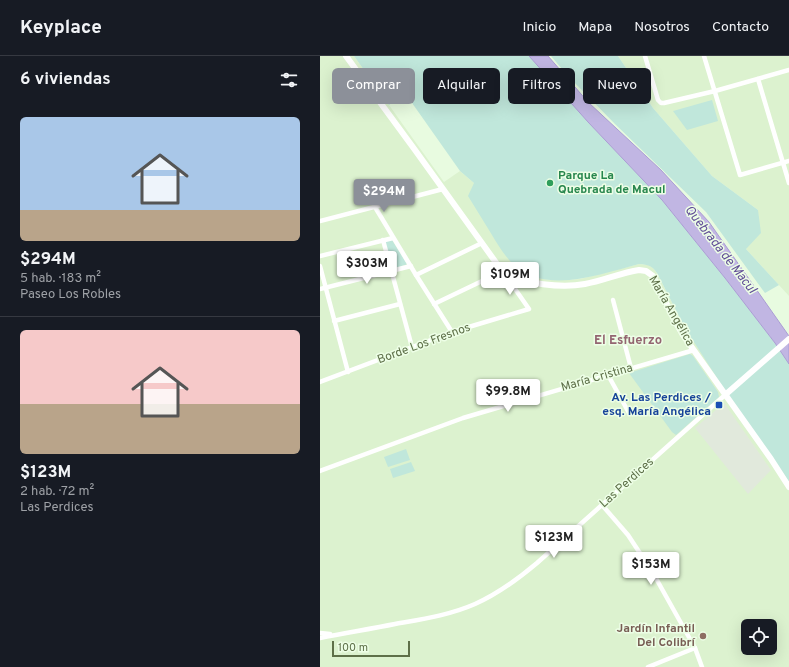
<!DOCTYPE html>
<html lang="es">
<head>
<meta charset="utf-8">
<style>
	:root { --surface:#171b24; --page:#20242c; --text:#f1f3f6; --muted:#9ea1a6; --line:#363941; --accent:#8c9099 }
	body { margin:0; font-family:Overpass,sans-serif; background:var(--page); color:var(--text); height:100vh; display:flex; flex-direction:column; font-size:15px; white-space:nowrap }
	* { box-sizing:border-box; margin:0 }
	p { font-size:13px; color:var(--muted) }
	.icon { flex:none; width:22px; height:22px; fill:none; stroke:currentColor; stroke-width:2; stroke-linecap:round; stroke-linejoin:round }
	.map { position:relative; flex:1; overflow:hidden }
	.panel { display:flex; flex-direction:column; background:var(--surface); width:320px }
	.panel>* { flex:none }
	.top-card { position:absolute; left:12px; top:12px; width:380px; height:36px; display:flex; gap:8px }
	.controls { position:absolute; left:421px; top:563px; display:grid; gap:8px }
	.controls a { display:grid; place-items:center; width:36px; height:36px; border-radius:6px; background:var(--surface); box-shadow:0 4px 16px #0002; font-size:20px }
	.scale { position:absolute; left:12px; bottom:10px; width:78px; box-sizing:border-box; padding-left:4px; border:2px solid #5e7049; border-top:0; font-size:11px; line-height:14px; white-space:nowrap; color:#5e7049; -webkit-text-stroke:3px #edfee6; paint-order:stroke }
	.price { position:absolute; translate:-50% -34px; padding:0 9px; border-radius:4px; background:#fff; color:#222; font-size:13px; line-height:26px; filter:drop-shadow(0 1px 2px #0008) }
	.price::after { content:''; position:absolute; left:50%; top:24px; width:12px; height:9px; margin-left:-6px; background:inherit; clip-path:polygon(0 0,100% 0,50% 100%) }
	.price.on { background:var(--accent); color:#fff }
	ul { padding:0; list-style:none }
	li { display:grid; align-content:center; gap:8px; height:212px; padding:0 20px }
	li+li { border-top:1px solid var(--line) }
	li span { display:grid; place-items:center; height:124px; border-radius:6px; color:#555 }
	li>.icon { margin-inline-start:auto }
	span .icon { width:72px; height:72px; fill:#fffc; stroke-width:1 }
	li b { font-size:17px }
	h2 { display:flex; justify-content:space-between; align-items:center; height:48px; padding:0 20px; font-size:17px }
	.tag { padding:0 14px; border-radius:6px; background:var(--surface); box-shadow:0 4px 16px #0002; font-size:14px; line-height:36px }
	.tag.on { background:var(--accent); color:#fff }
	header { display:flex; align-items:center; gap:24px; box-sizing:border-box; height:56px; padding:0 20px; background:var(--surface); border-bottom:1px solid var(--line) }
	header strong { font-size:19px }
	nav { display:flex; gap:22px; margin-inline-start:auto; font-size:14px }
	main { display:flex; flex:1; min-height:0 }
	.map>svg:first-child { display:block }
	.residential { fill:#dcf2cf; fill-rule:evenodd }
	.industrial { fill:#e1e9dc }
	.green { fill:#c0e7db }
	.water { fill:#c1b6e3; stroke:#ab9dd4 }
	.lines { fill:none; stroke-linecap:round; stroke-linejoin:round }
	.street { stroke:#fff; stroke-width:4.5 }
	.secondary { stroke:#fff; stroke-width:6 }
	.leisure-dot { fill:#2e9e5b; stroke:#edfee6; stroke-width:1.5 }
	.transit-dot { fill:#1a4fb4; stroke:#edfee6; stroke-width:1.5 }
	.education-dot { fill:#8d6e63; stroke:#edfee6; stroke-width:1.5 }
	.labels { text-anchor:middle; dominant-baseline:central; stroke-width:3; stroke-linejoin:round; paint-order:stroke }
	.leisure-label { font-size:12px; font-weight:bold; fill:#27864d; stroke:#edfee6; text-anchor:start }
	.street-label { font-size:12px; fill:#5e7049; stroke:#edfee6 }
	.transit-label { font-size:12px; font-weight:bold; fill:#164399; stroke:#edfee6; text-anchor:end }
	.education-label { font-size:12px; font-weight:bold; fill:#785e54; stroke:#edfee6; text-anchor:end }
	.water-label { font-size:13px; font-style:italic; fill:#614d97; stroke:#edfee6 }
	.neighbourhood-label { font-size:13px; font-weight:bold; fill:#936570; stroke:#edfee6 }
</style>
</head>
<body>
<header>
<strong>Keyplace</strong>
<nav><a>Inicio</a><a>Mapa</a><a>Nosotros</a><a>Contacto</a></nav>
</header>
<main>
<section class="panel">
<h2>6 viviendas<svg class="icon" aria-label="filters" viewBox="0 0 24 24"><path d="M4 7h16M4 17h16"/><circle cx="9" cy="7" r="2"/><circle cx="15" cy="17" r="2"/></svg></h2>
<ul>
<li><span style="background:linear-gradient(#a9c7e8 75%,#b9a48a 0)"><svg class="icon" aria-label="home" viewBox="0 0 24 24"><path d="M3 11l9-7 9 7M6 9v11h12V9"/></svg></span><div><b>$294M</b><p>5 hab. · 183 m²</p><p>Paseo Los Robles</p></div></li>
<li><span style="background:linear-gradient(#f6c9c9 60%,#b9a48a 0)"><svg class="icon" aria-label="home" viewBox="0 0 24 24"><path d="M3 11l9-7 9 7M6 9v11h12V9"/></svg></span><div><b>$123M</b><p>2 hab. · 72 m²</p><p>Las Perdices</p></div></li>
</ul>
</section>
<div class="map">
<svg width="469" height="611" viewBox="0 0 469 611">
	<rect width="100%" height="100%" fill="#e8fbe0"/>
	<!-- residential -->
	<g class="residential">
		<path d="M0,0H34L124,126L140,115L154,127L192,207L204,216L218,222L231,224H246L260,223L319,208L328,209L333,212L337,217L365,272L469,426V611H0ZM428,570H450V592H428Z"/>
		<polygon points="298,0 469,0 469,240 426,193 438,154 392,120 333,52"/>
	</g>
	<!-- industrial -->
	<polygon class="industrial" points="404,347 451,414 428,438 375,372"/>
	<!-- green -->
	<g class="green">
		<path d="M34,0H209L268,66L342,144L405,222L455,287L469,308V426L404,333L365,272L337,217C331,209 329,209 319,208C280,218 225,240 192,207C184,199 178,189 172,179C164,166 156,153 148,140L154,127L140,115L85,37L69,49Z"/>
		<polygon points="231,0 298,0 333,52 392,120 438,154 441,177 426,193 459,229 445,237 386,156 295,68 248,20"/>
		<polygon points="392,44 398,65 367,74 353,55"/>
		<polygon points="72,184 87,208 85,209 72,213 64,185"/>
		<polygon points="370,298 373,300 398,336 399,341 356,379 352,376 309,317"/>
		<polygon points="86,393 90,404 68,411 64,401"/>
		<polygon points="91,406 95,415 73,422 70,413"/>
	</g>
	<!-- water -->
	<polygon class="water" points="209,0 228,0 268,46 341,114 389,166 469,280 469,308 455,287 405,222 342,144 268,66"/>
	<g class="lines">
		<!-- street -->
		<g class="street">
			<polyline points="325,0 338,44 341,47 344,47 395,35 469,14"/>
			<polyline points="384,0 420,119 469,105"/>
			<polyline points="438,23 469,127"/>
			<polyline points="55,151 96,219 132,276"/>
			<polyline points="0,165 123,133"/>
			<polyline points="63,184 92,291"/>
			<polyline points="0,200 73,182"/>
			<polyline points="0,210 28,316"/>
			<polyline points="96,219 162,187"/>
			<polyline points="0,233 91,210"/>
			<polyline points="293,244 311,312"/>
			<polyline points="114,248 183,215"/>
			<polyline points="14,265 80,248"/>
			<polyline points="288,319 309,357"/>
			<polyline points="0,326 132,276 209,253 193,230 188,218"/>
			<polyline points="0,415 143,362 374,294"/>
			<polyline points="282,449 308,479 333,517 375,592 382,611"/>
			<polyline points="0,577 10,578"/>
			<path d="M0,582C25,577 50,573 75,568C103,563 130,559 155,548C178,538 198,523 217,507L405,339"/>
			<polyline points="328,611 375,592"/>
		</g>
		<!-- secondary -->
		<g class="secondary">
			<path d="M26,0L95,94L177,208C179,211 181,213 184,215C201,229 244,232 265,228C283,225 300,217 319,214L326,215L333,220L355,265L363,279L451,403L469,431"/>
			<polyline points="405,339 469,283"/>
		</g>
	</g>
	<!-- markers -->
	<circle class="leisure-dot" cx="230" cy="127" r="4"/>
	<rect class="transit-dot" x="395" y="345" width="8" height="8" rx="2"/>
	<circle class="education-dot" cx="383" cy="580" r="4"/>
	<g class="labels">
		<!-- leisure labels -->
		<g class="leisure-label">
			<text x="238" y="120">Parque La<tspan x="238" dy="14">Quebrada de Macul</tspan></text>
		</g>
		<!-- street labels -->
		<g class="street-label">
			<text transform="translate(351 255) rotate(60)">María Angélica</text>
			<text transform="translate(104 288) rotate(-20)">Borde Los Fresnos</text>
			<text transform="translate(277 322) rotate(-16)">María Cristina</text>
			<text transform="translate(307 427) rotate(-42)">Las Perdices</text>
		</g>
		<!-- transit labels -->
		<g class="transit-label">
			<text x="391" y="342">Av. Las Perdices /<tspan x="391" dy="14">esq. María Angélica</tspan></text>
		</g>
		<!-- education labels -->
		<g class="education-label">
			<text x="375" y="573">Jardín Infantil<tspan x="375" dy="14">Del Colibrí</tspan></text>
		</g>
		<!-- water labels -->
		<g class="water-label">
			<text transform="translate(400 194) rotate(52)">Quebrada de Macul</text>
		</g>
		<!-- neighbourhood labels -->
		<g class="neighbourhood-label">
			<text x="308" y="285">El Esfuerzo</text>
		</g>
	</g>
</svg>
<div class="controls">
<a><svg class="icon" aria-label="locate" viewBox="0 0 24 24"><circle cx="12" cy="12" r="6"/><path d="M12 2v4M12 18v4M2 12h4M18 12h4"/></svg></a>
</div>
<div class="scale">100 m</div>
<b class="price on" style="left:64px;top:157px">$294M</b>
<b class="price" style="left:47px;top:229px">$303M</b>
<b class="price" style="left:190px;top:240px">$109M</b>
<b class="price" style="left:188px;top:357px">$99.8M</b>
<b class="price" style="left:234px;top:503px">$123M</b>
<b class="price" style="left:331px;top:530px">$153M</b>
<div class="top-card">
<a class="tag on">Comprar</a>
<a class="tag">Alquilar</a>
<a class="tag">Filtros</a>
<a class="tag">Nuevo</a>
</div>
</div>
</main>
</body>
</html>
